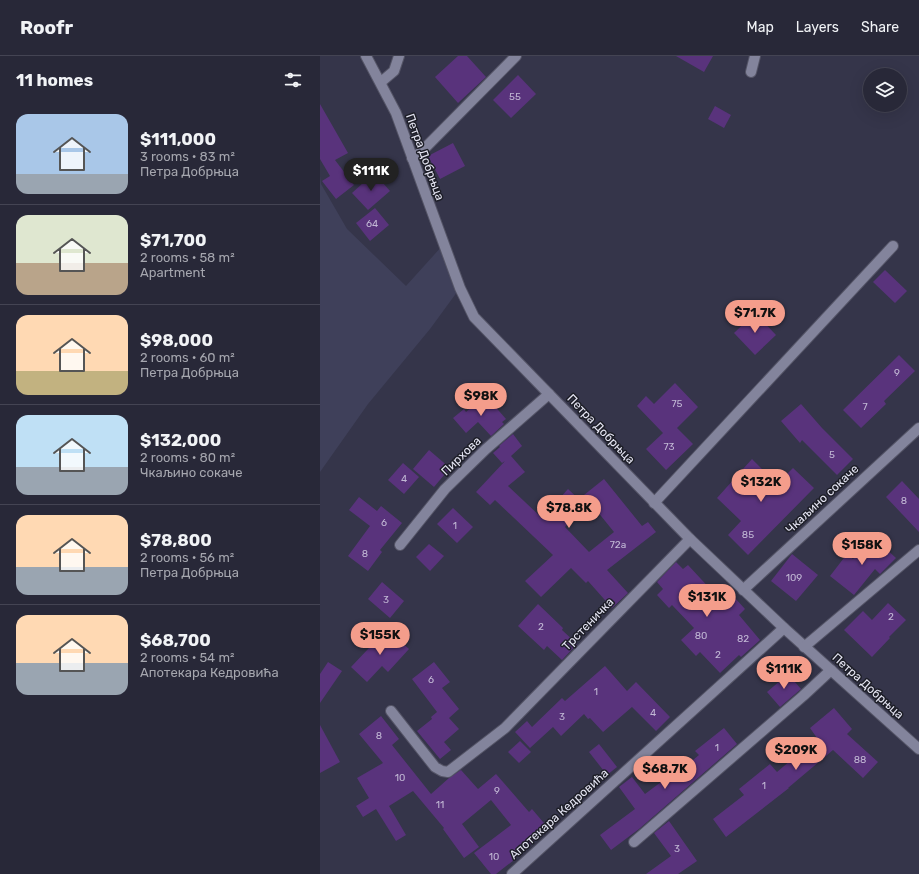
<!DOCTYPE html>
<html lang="en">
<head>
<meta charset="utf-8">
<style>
	:root { --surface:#282838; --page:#343443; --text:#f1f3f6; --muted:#a5a6ae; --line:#444453; --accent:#f49d8b }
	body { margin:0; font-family:Rubik,sans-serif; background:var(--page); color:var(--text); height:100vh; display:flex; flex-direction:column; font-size:15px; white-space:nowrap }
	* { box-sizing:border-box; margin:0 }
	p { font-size:13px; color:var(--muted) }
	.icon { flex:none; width:22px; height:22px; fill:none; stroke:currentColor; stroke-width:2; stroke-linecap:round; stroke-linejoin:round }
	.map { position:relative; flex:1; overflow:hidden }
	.sheet { display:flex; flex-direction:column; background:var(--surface); width:320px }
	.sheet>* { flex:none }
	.controls { position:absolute; left:543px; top:12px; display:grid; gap:8px }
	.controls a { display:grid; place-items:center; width:44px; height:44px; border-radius:50%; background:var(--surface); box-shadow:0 4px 16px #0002,0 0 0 1px var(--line); font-size:20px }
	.price { position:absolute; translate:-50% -34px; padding:0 9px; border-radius:14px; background:var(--accent); color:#111; font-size:13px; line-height:26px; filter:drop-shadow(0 1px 2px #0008) }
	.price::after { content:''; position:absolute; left:50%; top:24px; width:12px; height:9px; margin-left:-6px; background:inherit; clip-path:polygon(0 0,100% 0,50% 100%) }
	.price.on { background:#222; color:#fff }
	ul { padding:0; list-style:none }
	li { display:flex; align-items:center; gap:12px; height:100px; padding:0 16px }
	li+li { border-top:1px solid var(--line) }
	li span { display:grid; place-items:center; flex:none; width:112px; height:80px; border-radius:12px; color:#555 }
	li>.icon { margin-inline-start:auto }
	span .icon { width:48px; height:48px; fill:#fffc; stroke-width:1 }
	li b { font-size:17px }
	h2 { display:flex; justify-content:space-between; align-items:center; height:48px; padding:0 16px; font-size:17px }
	header { display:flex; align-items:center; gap:24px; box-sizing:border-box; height:56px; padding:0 20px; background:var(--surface); border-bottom:1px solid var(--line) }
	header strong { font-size:19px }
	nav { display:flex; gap:22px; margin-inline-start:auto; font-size:14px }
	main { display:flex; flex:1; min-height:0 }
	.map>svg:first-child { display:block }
	.built { fill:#3f405a }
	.building { fill:#59337c }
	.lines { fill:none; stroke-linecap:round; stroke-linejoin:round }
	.lane-casing { stroke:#545466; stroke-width:12 }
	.street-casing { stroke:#545466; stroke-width:12 }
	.lane { stroke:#83849c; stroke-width:10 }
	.street { stroke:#83849c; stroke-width:10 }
	.labels { text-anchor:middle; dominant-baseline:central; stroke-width:3; stroke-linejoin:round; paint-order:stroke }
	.number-label { font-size:10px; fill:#c2b8d5 }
	.street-label { font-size:12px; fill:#e5e5f3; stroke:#1d1e27 }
</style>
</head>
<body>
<header>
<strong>Roofr</strong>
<nav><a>Map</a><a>Layers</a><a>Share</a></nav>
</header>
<main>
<section class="sheet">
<h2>11 homes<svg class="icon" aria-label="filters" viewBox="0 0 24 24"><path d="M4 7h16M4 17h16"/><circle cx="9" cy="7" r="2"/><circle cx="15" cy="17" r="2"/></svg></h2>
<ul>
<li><span style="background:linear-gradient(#a9c7e8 75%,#9aa5b1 0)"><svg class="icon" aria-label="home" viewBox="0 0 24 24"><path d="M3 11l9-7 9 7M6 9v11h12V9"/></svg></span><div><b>$111,000</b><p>3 rooms · 83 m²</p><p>Петра Добрњца</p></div></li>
<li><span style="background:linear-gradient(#dfe7d0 60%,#b9a48a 0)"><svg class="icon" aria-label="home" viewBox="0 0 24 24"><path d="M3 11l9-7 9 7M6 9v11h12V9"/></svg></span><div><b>$71,700</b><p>2 rooms · 58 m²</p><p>Apartment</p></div></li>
<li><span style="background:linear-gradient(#ffd9b3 70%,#c2b280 0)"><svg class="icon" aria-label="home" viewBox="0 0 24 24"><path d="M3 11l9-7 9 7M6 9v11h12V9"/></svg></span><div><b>$98,000</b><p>2 rooms · 60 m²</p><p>Петра Добрњца</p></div></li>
<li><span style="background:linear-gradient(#bfe0f5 65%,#9aa5b1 0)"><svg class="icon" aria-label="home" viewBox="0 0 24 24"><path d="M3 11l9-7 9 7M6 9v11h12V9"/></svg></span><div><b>$132,000</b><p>2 rooms · 80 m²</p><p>Чкаљино сокаче</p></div></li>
<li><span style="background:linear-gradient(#ffd9b3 65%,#9aa5b1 0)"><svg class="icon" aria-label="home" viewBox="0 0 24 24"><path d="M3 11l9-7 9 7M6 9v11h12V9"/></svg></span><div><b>$78,800</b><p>2 rooms · 56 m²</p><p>Петра Добрњца</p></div></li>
<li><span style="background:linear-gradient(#ffd9b3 60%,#9aa5b1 0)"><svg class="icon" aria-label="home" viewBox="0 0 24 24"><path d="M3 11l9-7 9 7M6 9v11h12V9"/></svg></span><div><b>$68,700</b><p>2 rooms · 54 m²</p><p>Апотекара Кедровића</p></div></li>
</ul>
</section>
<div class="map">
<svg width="599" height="818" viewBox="0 0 599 818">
	<rect width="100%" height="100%" fill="#35354a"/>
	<!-- built -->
	<polygon class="built" points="0,120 1,128 27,173 86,230 123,189 140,232 110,273 48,348 0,416"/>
	<!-- building -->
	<g class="building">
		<polygon points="138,0 147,0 166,21 138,47 115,21"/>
		<polygon points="356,0 393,0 384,16"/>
		<polygon points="198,19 216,38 191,62 173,44"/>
		<polygon points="0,48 28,97 15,104 34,129 16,143 2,125 10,120 0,103"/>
		<polygon points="395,50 411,59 404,72 388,63"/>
		<polygon points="133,87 145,110 120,123 108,100"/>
		<polygon points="54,117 70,135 48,154 32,137"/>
		<polygon points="55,152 69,169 50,185 36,167"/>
		<polygon points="565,214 587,235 575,247 553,226"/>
		<polygon points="435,257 456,279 435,299 414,277"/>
		<polygon points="579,299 595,315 564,345 566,348 541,372 523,354"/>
		<polygon points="355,327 378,351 357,372 373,388 346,414 326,393 343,377 317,350 326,340 334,348"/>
		<polygon points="165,339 186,363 182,366 184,368 171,380 158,366 146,377 133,362 144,353 146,356"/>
		<polygon points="481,348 502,372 533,403 517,419 482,384 480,387 461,365"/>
		<polygon points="193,378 202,390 191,400 205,416 188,430 222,462 248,433 265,449 245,471 269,496 294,476 264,439 284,423 322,470 328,466 336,476 287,514 308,537 292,552 268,525 266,527 251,512 221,541 205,525 233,499 175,444 170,449 156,436 185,405 182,407 173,397 180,391 179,390"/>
		<polygon points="109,394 130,412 114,431 93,413"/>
		<polygon points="432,403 457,428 473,412 494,432 428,499 408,479 421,465 397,442"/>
		<polygon points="83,407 99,421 84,438 68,424"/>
		<polygon points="582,425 599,443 599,476 566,441"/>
		<polygon points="39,441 57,455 61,450 82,467 60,494 62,496 48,515 28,500 50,470 29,454"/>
		<polygon points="133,452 153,471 137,487 117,468"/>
		<polygon points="553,481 576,502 560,518 555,513 534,539 510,520 527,498 533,503"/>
		<polygon points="109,488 124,500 110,515 96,501"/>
		<polygon points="472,498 498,519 476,545 451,525"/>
		<polygon points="356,506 363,513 368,509 406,550 415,542 425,553 419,559 440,584 421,601 419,599 400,617 380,596 376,600 361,584 374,572 352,549 349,552 337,539 343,533 337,526"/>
		<polygon points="62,526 84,545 70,562 48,543"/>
		<polygon points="568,547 586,564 569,581 570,582 552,601 524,574 543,555 552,564"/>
		<polygon points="218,548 243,572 242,574 257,588 242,604 227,590 224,594 198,570"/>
		<polygon points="67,573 89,593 68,616 62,610 47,626 31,611"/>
		<polygon points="8,606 22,615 0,647 0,618"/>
		<polygon points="114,606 130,626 122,632 139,653 129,662 139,673 124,686 131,694 120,703 97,675 112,663 111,661 117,656 92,623"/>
		<polygon points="285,610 307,635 316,626 350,661 336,675 312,651 283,676 270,662 268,663 264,658 241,680 233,671 210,692 195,676 207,665 212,671 242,642 245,645"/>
		<polygon points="468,618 481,633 460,651 447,636"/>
		<polygon points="514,652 532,673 527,678 558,706 543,722 513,694 468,732 469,732 406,781 393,763 424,739 419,733 450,708 457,716 497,682 490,672"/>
		<polygon points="61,660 79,683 72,689 111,738 129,722 141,714 158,733 176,718 209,756 212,753 229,773 192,803 194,804 176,818 171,818 154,797 191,769 171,744 142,768 159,791 144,802 123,773 124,772 93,735 69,750 86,779 76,785 56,753 43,761 36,750 49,742 37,722 63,707 39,678"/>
		<polygon points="0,669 20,706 0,717"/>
		<polygon points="404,672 417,688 319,773 291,794 280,779 315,753 299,731 312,721 325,738 341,726 343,729 379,699 375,695"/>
		<polygon points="200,685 211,696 199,707 188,696"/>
		<polygon points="279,688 297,711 287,719 269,696"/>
		<polygon points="349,765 377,805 358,818 326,818 351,800 334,777"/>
	</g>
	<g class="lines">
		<!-- lane casing -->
		<g class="lane-casing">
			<g id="lane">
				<polyline points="61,26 74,15 79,0"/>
				<polyline points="92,102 100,97 196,0"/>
				<polyline points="334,447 573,190"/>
				<polyline points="80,489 125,433 166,393 229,338"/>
				<polyline points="314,786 483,640 511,614"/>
			</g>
		</g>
		<!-- street casing -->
		<g class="street-casing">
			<g id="street">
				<polyline points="46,0 76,57 140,232 154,261 370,483 464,572 599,693"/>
				<polyline points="431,16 435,0"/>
				<polyline points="423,534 599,372"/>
				<polyline points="484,591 599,494"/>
				<polyline points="71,655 115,711 122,715 128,716 185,672 370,483"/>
				<polyline points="192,818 464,572"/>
			</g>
		</g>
		<!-- lane -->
		<use href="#lane" class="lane"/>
		<!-- street -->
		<use href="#street" class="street"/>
	</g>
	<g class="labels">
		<!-- number labels -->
		<g class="number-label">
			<text x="195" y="41">55</text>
			<text x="52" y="168">64</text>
			<text x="577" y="317">9</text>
			<text x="357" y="348">75</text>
			<text x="545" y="351">7</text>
			<text x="349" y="391">73</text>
			<text x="512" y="399">5</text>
			<text x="84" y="423">4</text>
			<text x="584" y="445">8</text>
			<text x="64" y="467">6</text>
			<text x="135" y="470">1</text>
			<text x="428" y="479">85</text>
			<text x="298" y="489">72a</text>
			<text x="45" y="498">8</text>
			<text x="474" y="522">109</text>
			<text x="66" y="544">3</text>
			<text x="571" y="561">2</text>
			<text x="221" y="571">2</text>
			<text x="381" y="580">80</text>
			<text x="423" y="583">82</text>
			<text x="398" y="599">2</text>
			<text x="111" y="624">6</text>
			<text x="276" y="636">1</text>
			<text x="333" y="657">4</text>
			<text x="242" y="661">3</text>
			<text x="59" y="680">8</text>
			<text x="397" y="692">1</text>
			<text x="540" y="704">88</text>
			<text x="80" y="722">10</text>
			<text x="444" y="730">1</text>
			<text x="177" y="735">9</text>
			<text x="120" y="749">11</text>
			<text x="357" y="793">3</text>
			<text x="174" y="801">10</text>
		</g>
		<!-- street labels -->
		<g class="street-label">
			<text transform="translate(105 101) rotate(70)">Петра Добрњца</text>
			<text transform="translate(281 373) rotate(46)">Петра Добрњца</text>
			<text transform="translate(141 400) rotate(-44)">Пирхова</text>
			<text transform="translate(502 443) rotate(-43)">Чкаљино сокаче</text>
			<text transform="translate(268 568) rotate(-46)">Трстеничка</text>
			<text transform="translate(548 630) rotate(42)">Петра Добрњца</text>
			<text transform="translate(239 758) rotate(-42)">Апотекара Кедровића</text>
		</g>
	</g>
</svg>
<div class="controls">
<a><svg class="icon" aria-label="layers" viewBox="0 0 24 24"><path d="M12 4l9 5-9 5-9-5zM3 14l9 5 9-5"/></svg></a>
</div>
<b class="price on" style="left:51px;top:136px">$111K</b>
<b class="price" style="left:435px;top:278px">$71.7K</b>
<b class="price" style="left:161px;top:361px">$98K</b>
<b class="price" style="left:441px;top:447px">$132K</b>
<b class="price" style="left:249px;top:473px">$78.8K</b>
<b class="price" style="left:542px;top:510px">$158K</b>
<b class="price" style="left:387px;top:562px">$131K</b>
<b class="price" style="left:60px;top:600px">$155K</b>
<b class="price" style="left:464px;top:634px">$111K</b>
<b class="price" style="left:476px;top:715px">$209K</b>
<b class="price" style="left:345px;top:734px">$68.7K</b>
</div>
</main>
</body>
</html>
